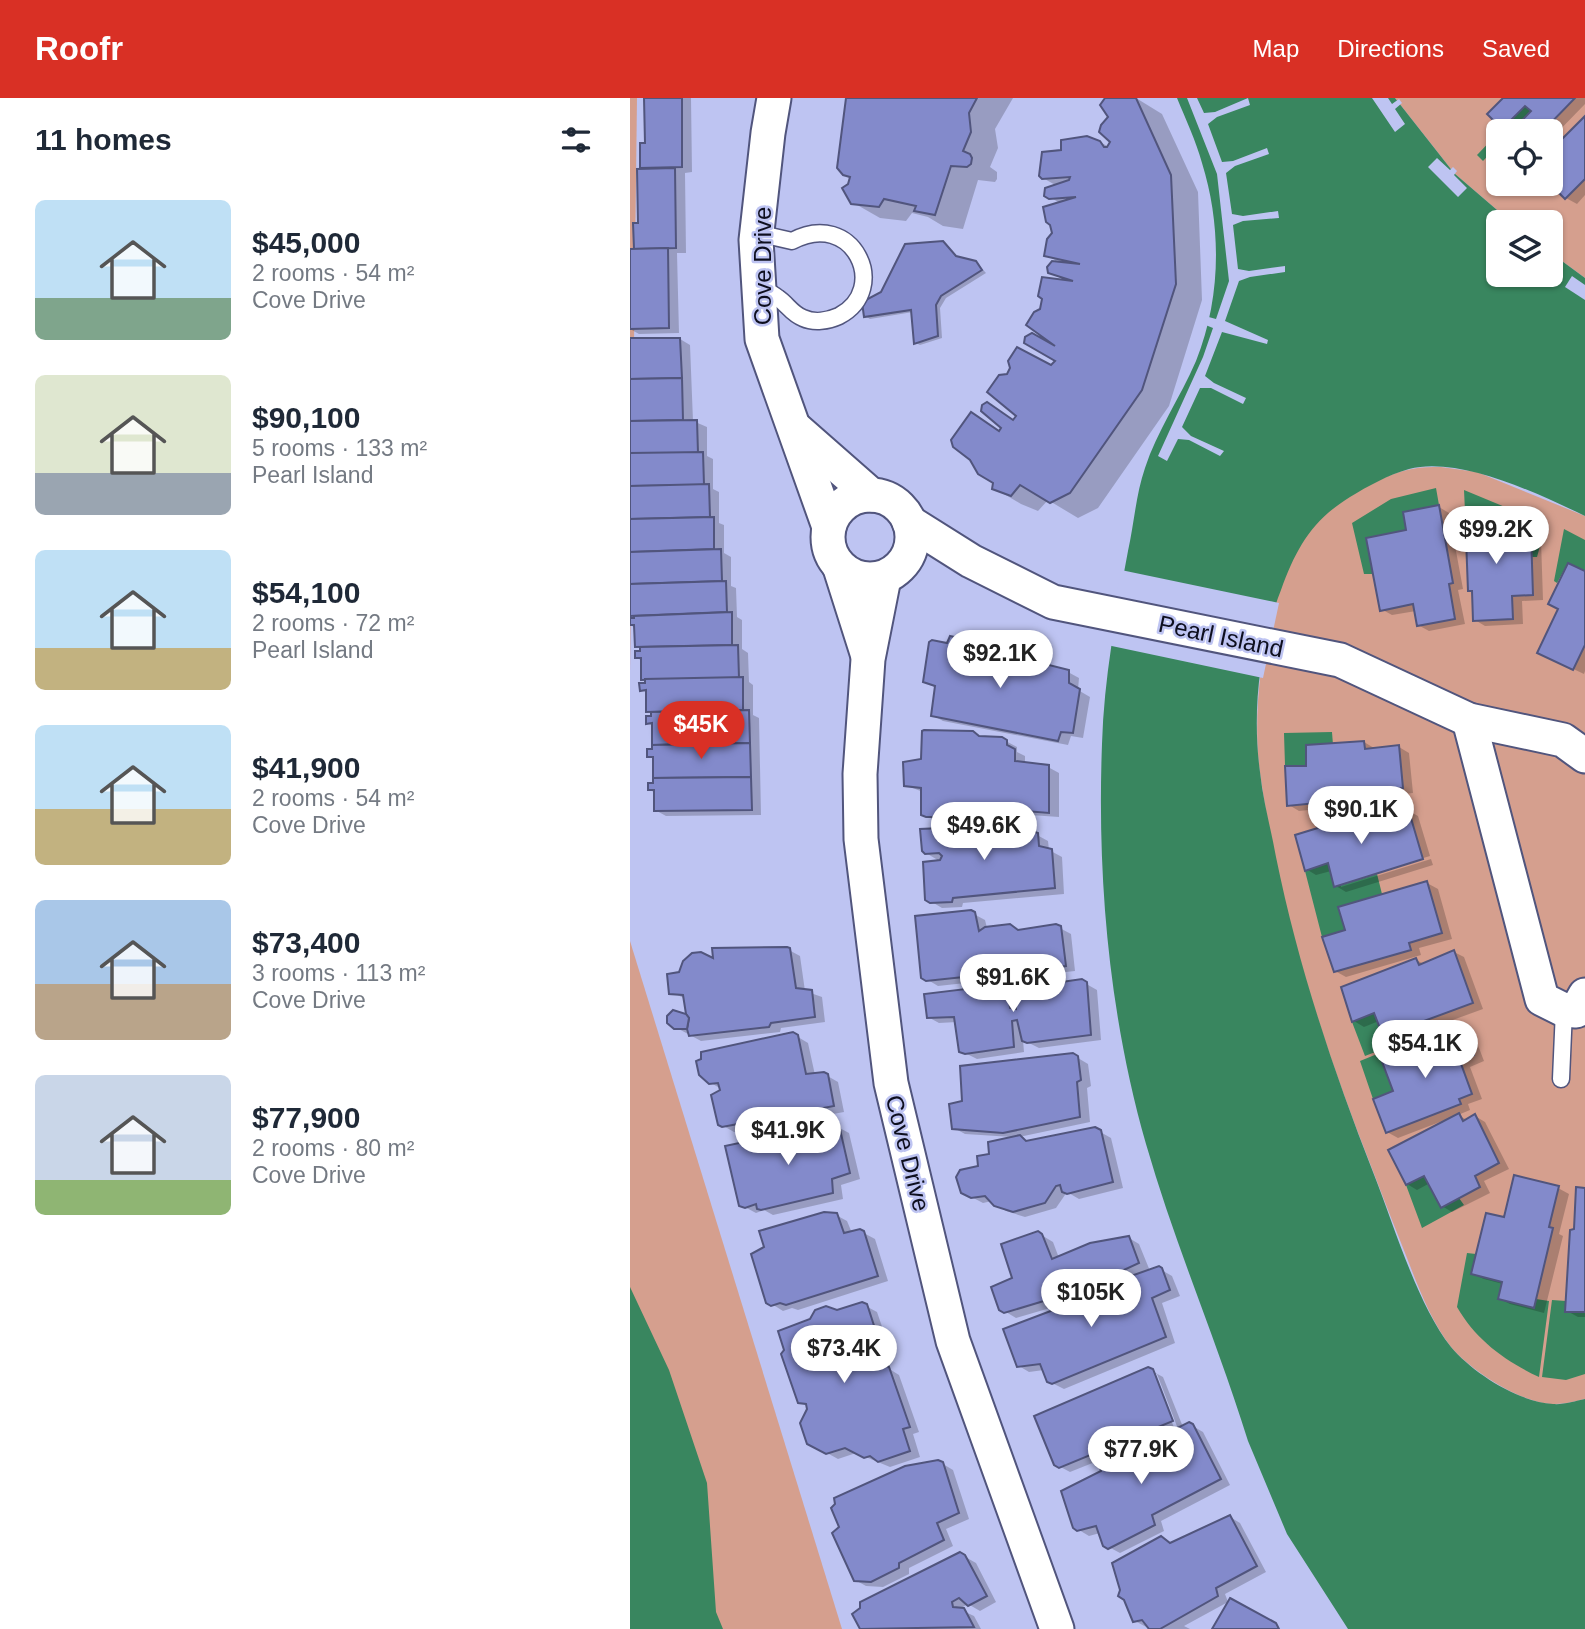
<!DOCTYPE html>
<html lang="en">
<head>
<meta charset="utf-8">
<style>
	:root { --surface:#fff; --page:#f6f6f7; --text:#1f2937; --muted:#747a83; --accent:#d93025 }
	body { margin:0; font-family:Arial,sans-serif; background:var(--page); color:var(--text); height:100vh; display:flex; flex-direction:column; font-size:26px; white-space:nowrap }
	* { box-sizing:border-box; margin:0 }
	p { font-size:23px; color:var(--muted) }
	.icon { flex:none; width:38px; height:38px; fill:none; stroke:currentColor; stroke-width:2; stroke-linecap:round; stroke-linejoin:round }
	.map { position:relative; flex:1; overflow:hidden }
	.side { display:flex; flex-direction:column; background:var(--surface); width:630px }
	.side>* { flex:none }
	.controls { position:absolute; left:856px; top:21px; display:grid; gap:14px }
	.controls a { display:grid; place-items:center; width:77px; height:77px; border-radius:10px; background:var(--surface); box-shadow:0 2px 5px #0004; font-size:35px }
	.price { position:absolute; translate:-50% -60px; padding:0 16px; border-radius:24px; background:#fff; color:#222; font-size:23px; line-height:46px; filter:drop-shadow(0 2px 4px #0008) }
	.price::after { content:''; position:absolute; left:50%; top:42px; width:21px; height:16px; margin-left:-10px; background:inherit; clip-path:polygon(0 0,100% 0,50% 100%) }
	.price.on { background:var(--accent); color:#fff }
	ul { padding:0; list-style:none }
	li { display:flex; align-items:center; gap:21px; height:175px; padding:0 35px }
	li span { display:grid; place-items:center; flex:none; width:196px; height:140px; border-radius:10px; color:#555 }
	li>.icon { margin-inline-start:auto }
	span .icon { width:84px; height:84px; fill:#fffc; stroke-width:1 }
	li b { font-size:30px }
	h2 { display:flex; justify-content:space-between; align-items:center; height:84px; padding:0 35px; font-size:30px }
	header { display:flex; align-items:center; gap:42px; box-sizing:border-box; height:98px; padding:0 35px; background:var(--accent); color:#fff }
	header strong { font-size:33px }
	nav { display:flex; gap:38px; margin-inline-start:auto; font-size:24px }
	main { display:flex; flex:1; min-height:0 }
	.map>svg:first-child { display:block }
	.green { fill:#d59f8e; fill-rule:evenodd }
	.water { fill:#39865f }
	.pier { fill:#bec4f2 }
	.shadow { fill:#0003; fill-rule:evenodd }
	.building { fill:#838acb; stroke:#51557d; stroke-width:2 }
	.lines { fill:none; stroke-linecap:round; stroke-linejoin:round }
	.lane-casing { stroke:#51557d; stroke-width:19 }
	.street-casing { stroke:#51557d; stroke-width:37 }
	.lane { stroke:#fff; stroke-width:16 }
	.street { stroke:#fff; stroke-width:33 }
	.labels { text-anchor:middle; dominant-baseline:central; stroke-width:5; stroke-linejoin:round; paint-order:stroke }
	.street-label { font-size:24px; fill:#0e0f1f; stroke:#bec4f2 }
</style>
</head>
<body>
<header>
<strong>Roofr</strong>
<nav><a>Map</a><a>Directions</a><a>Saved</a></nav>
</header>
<main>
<section class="side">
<h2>11 homes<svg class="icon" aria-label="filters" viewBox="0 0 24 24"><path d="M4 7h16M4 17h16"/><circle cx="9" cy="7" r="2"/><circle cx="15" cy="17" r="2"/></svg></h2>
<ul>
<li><span style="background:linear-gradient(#bfe0f5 70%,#7fa58c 0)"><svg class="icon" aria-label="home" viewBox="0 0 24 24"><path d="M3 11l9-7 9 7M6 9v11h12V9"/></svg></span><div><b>$45,000</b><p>2 rooms · 54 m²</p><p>Cove Drive</p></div></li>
<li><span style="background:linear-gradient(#dfe7d0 70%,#9aa5b1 0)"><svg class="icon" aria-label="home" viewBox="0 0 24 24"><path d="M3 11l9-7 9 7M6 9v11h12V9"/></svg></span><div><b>$90,100</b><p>5 rooms · 133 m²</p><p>Pearl Island</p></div></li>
<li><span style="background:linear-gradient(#bfe0f5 70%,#c2b280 0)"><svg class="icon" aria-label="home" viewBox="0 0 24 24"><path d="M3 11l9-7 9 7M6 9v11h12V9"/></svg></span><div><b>$54,100</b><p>2 rooms · 72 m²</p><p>Pearl Island</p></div></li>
<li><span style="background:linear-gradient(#bfe0f5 60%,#c2b280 0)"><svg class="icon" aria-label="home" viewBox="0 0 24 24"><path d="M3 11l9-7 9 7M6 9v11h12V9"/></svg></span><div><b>$41,900</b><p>2 rooms · 54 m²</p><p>Cove Drive</p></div></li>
<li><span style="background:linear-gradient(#a9c7e8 60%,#b9a48a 0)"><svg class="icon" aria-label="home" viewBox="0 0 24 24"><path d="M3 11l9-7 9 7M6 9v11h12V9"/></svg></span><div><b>$73,400</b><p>3 rooms · 113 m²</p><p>Cove Drive</p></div></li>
<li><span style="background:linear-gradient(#c9d6e8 75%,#8fb573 0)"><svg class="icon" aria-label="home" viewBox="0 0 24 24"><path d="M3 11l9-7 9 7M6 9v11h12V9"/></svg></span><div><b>$77,900</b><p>2 rooms · 80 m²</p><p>Cove Drive</p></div></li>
</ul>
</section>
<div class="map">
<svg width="955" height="1531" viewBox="0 0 955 1531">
	<rect width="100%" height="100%" fill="#bec4f2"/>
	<!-- green -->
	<g class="green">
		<polygon points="0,0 7,0 0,575"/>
		<path d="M765,0H955V180L921,155L920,124H881L824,75ZM868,33H920V86H868Z"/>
		<path d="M811,369L847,374L955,418V1301C946,1303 936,1306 926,1306C895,1308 841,1273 821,1249C801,1223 789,1191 777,1160C765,1130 753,1099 741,1068C691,942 649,810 630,675C620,608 636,482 682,429C704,404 749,377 782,371C791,369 801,369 811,369Z"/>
		<polygon points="0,843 212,1531 0,1531"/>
	</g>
	<!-- water -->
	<g class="water">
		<path d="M547,0H765L824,75L881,124H868V177H920L921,155L955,180V418C909,396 830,358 779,371C758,377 738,388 720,399C681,423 666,451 651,492C629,548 622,615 630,674C633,703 641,731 646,759C668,867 703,972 743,1074C764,1127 787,1206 821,1249C843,1275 888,1304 923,1306C933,1307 945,1303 955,1301V1531H718L657,1436L618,1343C587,1243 545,1147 516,1046C479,917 467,780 472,646C474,580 486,517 498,453C504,426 506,396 515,370C527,333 550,300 566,263C591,201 592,129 572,65C566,43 556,22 547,0Z"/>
		<polygon points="895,8 901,13 882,33 870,33"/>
		<polygon points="868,35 868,47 853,63 847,57"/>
		<polygon points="806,390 809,407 773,415 776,432 743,476 734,476 722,425 761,401"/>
		<polygon points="834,392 916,426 907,459 902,459 901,435 872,436 872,412 835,413"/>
		<polygon points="934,431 955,442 955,473 938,465 927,485 924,483"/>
		<polygon points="702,634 703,647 676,668 655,668 654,635"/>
		<polygon points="698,765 705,789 747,776 752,796 709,810 715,832 692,839 675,773"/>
		<polygon points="744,915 753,938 795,922 799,933 735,958 722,924"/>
		<polygon points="789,939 792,945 751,961 763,993 743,1001 730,963"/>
		<polygon points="794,1078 811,1109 829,1100 834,1107 792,1130 776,1087"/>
		<path d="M837,1155L846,1156L842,1176L872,1184L868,1201L903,1210L906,1201L919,1203L909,1279C875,1263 846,1242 827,1209Z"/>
		<polygon points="0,1189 39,1272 77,1385 86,1514 93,1531 0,1531"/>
		<polygon points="922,1202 936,1203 936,1213 955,1214 955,1276 936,1282 912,1279"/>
	</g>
	<!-- pier -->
	<g class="pier">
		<polygon points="557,0 567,0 574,15 585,14 618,0 620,7 587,19 578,26 592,64 603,63 637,50 639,56 605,68 596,75 602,116 613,118 648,113 649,120 613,123 603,127 608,171 619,173 655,168 655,174 620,179 609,183 595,223 638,242 637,246 592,234 575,278 584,285 616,300 613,306 581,290 570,290 552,329 561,338 594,353 590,358 559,342 548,341 537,363 528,358 573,259 583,230 573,226 575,218 586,221 599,183 587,76"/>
		<polygon points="742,0 758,0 762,6 769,1 772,5 765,11 775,26 765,34"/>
		<polygon points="807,60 820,72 823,69 827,73 824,77 837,90 828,99 798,69"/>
		<polygon points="942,178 955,187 955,202 935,189"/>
		<polygon points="491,472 649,505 633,580 477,547"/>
	</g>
	<!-- shadow -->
	<g class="shadow">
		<polygon points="15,0 61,0 62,74 55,75 56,155 47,155 49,235 9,236 0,231 0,207 9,127 11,47 16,46"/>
		<polygon points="217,0 383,0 365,31 368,50 360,69 367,74 367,81 365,84 348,82 333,131 313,128 298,119 282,115 276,123 250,120 222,104 220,87 221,80 214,76"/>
		<polygon points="477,0 506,0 532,16 568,94 572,202 539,308 468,410 448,420 418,402 408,413 391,406 364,390 365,385 342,316 371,334 373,329 357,306 385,322 427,262 426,249 412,212 436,183 419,174 425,162 416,157 424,136 430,105 416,97 427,88 413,80 433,54 470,44 479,49 482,43"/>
		<polygon points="875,0 955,0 955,6 920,42 920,33 880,33 873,29"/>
		<polygon points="955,20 955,97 947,106 936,100"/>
		<polygon points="313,145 329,161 346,164 356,175 316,200 310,210 312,240 290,247 286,245 283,214 240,221 235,218 252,195"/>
		<polygon points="50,241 60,247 63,323 77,329 77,358 83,361 83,391 89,394 89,425 94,427 94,455 101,459 101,488 106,490 107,519 112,522 112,551 118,555 119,584 123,587 123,617 129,620 131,717 36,718 25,712 25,695 19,691 25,686 24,661 18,658 24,653 23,628 17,625 23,620 23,616 18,613 18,595 11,592 17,587 17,583 13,581 12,563 6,559 12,554 12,551 6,548 6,530 0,527 0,522 10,522 1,517 0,498 0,242"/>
		<polygon points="809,409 819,415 833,491 828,492 835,526 799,533 788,527 786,513 762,517 751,511 778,434"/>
		<polygon points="871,413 882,419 882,437 900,436 911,442 913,502 892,503 893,526 855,528 845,522 844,495 839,492"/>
		<polygon points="955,475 955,573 954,576 920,560"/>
		<polygon points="358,548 369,556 438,574 449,580 448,592 460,599 453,640 441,638 438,647 313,623 302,617 306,590 295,583"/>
		<polygon points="352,640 372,641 387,649 387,654 395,658 395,666 418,669 429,675 429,719 357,714 356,724 308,724 293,716 293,694 275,687 292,663"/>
		<polygon points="734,644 744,650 769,649 779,655 783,695 747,699 747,705 669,713 659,707 678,669"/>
		<polygon points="777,712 788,718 800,758 711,785 711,789 801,761 803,767 716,794 706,788 701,773 686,777 676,771 743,715 751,720"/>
		<polygon points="407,737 418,743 419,752 432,759 434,796 333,805 332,809 312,810 297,801 311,764 296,755"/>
		<polygon points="797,785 808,791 822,841 789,850 791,857 716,879 705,873 717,833"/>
		<polygon points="340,814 355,822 357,830 388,833 426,828 441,836 445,873 308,888 293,879"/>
		<polygon points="157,851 170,858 175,893 192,899 195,924 151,930 150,934 71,943 45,929 58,919 56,901 41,894 85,863"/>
		<polygon points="824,854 834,859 853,911 765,943 754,937 749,923 734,929 724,923 786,862 794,866"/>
		<polygon points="451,883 467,892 471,942 409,950 393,942 394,954 347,961 331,953 327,924 309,925 298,919 377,887 388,894"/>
		<polygon points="834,931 844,937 854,963 840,969 852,1001 838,1006 840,1012 828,1017 837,1022 845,1018 855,1024 879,1071 854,1083 860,1095 822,1114 812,1108 800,1085 787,1092 777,1086 816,1024 815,1022 768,1040 757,1034 765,994"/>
		<polygon points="163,936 178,945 185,977 194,976 208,984 214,1014 104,1034 90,1026 93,992 81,985"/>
		<polygon points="443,957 458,966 461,988 457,990 460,1024 389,1039 399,1044 465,1031 481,1040 493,1090 449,1101 437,1094 426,1110 395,1119 376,1113 362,1103 353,1105 332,1094 349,1069 382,1039 335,1036 324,1030 334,1005"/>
		<polygon points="204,1027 219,1035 230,1081 211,1087 213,1101 143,1117 134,1112 126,1115 111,1107"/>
		<polygon points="928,1090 939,1096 929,1136 933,1138 914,1215 880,1206 870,1201 873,1186 854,1181 843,1176 875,1121"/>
		<polygon points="955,1091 955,1219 948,1219 937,1213 945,1133"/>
		<polygon points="206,1117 217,1123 222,1135 230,1133 245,1141 258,1183 168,1212 162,1210 153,1213 137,1203 136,1150"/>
		<polygon points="408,1135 423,1144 429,1160 499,1140 509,1146 520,1173 528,1170 542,1178 550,1198 532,1205 545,1245 434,1291 418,1283 414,1272 399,1274 389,1268 502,1184 503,1178 481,1189 445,1199 444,1203 386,1220 371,1211"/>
		<polygon points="232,1206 247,1214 258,1246 253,1249 261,1272 269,1277 289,1334 283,1336 290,1359 260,1369 226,1355 208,1361 179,1345 178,1309 170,1303 207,1214"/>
		<path d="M518,1271L533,1279L553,1329L559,1326L573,1334L600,1387L531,1423L534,1433L490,1455L475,1447L470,1435L459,1438L444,1429L473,1374L521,1345L520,1342L440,1374L425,1366ZM523,1276H527L548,1331L545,1332Z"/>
		<polygon points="308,1363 323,1372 339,1421 316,1431 323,1448 279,1470 279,1476 253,1489 236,1488 225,1482 211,1430 207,1407"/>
		<polygon points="600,1419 610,1425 636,1474 595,1496 598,1504 554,1528 560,1531 520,1531 505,1523 542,1446"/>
		<polygon points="330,1456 346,1465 366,1504 350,1513 338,1506 329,1511 344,1518 351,1531 232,1531 225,1516"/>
	</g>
	<!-- building -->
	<g class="building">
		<polygon points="14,0 52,0 52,69 10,70 10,45 15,45"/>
		<polygon points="216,0 347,0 339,15 341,34 333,53 340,56 342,60 341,66 337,69 321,68 305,117 284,113 286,108 254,101 249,109 221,106 212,90 218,86 220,79 213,77 207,70"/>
		<polygon points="475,0 506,0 541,77 546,186 512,292 440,395 420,405 390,387 381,398 362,391 363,385 348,376 340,362 323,349 321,342 341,314 369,333 371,330 351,313 352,307 357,304 383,322 386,318 357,294 369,277 377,276 380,270 378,263 387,249 421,267 425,263 394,245 395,239 402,235 425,248 396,227 404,214 410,211 412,201 408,198 412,179 443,183 418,175 417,169 422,163 450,166 414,158 417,141 422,135 420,127 416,124 413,109 446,99 419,101 414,98 415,90 439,82 440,79 412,81 409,78 412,54 431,52 431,42 457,38 470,43 474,49 477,49 480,44 469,34 471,27 478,19 470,7"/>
		<polygon points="873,0 945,0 913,33 882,33 901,13 895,8 872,31 857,16"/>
		<polygon points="955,18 955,81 935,101 920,86 920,53"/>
		<polygon points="45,70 46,150 4,151 3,125 8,125 7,71"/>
		<polygon points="313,143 326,158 346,163 352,172 311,198 306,207 308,238 284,246 281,212 234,219 232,204 251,194 275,146"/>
		<polygon points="38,150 39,230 0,231 0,151"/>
		<polygon points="0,240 50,240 52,280 0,281"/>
		<polygon points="52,280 53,322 0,323 0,281"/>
		<polygon points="67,322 68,355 0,355 0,323"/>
		<polygon points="73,354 74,387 0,388 0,355"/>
		<polygon points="79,386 80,419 0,421 0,388"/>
		<polygon points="809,407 823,485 819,486 825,521 787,528 783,506 750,513 736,440 776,432 773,414"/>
		<polygon points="872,412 872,436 901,435 903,497 882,498 883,521 843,523 842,493 838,493 835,413"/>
		<polygon points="84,419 84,451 0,454 0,421"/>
		<polygon points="91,451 92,483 0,486 0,454"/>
		<polygon points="938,465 955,473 955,547 943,572 907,555 928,511 918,506"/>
		<polygon points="96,483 97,514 0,518 0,486"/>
		<polygon points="102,514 102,547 5,549 4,527 0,527 0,520 4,520 4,518"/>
		<polygon points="320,538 358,546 359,552 439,572 439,585 450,591 443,635 431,634 428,643 301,618 305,588 293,584 299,544 302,542 317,545"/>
		<polygon points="108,547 109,580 11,582 11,560 5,560 5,553 10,553 10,549"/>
		<polygon points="113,579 113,612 16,614 16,592 10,593 9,585 15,585 15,581"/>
		<polygon points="119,612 120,645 22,647 22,625 16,626 16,618 21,618 21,614"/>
		<polygon points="294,632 343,633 349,638 372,639 377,642 377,647 385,651 385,663 419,667 419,715 347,709 346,719 296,719 291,717 291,690 274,688 273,664 291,661 292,633"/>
		<polygon points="734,643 735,651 769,647 773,690 737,694 737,700 657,708 655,668 676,668 676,647"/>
		<polygon points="120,645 121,679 23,680 23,659 17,659 17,651 22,651 22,647"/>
		<polygon points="121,679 122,712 24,713 24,692 18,692 18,685 23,685 23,680"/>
		<polygon points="778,710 793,761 704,789 698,765 675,773 665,737 743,713 744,720"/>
		<polygon points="383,727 408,735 409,748 422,751 425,790 323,800 322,804 300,805 295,802 293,764 310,762 312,758 309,755 295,756 292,753 290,731"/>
		<polygon points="797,783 812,835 779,845 781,852 704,874 692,839 715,832 708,809"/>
		<polygon points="341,812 345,814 349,833 355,829 380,826 388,832 426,826 431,828 436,868 296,883 291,880 285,818"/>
		<polygon points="157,849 160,850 166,890 182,892 185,919 141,925 139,929 59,938 57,931 59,920 56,916 53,897 39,896 37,876 49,874 53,863 62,855 71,854 83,860 82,850"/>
		<polygon points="824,852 843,905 753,938 744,915 722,924 711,889 786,860 789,867"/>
		<polygon points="452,881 457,884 461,937 397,945 392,943 387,922 382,923 384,949 335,956 329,954 324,919 297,920 294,896 377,886 380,910 386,911 386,888 411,887"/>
		<polygon points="43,912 56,916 59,920 57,931 44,931 37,925 37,918"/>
		<polygon points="834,929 844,957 830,963 842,996 829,1001 831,1006 756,1035 743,1001 763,993 751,961"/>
		<polygon points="163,934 168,937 176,976 194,974 198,976 204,1008 92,1029 88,1027 81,997 90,992 88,985 79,986 69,977 66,963 71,961 71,954"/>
		<polygon points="443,955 448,958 451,982 447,984 450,1019 373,1035 322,1031 319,1006 332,1003 330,968"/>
		<polygon points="829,1015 833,1023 845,1016 869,1065 845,1078 850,1089 811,1110 794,1078 776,1087 758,1052"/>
		<polygon points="205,1025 209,1027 220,1075 202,1081 203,1095 131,1112 127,1111 126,1106 115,1110 109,1108 95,1048"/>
		<polygon points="465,1029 471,1032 483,1084 437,1096 432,1094 430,1087 426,1088 415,1105 383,1114 364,1108 355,1098 341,1100 331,1095 326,1079 330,1072 348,1068 347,1058 359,1056 358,1044 390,1037 396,1043"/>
		<polygon points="884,1077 929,1088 919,1129 923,1130 904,1210 868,1201 872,1184 841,1176 856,1115 874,1119"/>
		<polygon points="946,1089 955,1090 955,1214 935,1214 940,1132 944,1131"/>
		<polygon points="194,1114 207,1115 214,1135 230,1131 234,1133 248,1178 156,1207 150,1205 141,1208 136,1205 121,1156 134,1149 129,1133"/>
		<polygon points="408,1133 412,1136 422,1161 460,1145 499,1138 509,1165 470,1183 435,1193 434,1197 374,1215 369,1212 361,1189 382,1180 371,1146"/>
		<polygon points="529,1168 532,1170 540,1192 522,1200 536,1239 422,1286 417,1284 410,1266 387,1269 373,1231 500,1183 501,1178"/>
		<polygon points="232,1204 237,1206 248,1240 244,1243 251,1266 259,1269 280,1329 273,1331 280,1353 248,1364 240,1358 234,1360 215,1350 196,1356 177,1346 170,1325 177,1311 176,1306 168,1305 151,1256 154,1252 148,1233 180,1221 185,1212 196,1208 207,1212"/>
		<polygon points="518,1269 523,1271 543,1323 429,1370 424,1367 404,1318"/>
		<polygon points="559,1324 563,1326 591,1381 522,1417 525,1427 478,1451 473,1448 466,1428 447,1433 443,1430 431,1393 471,1373 470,1369"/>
		<polygon points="308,1362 313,1364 329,1415 307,1425 314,1442 269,1465 269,1470 241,1484 224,1483 202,1435 209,1429 201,1410 205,1406 204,1400 275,1368"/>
		<polygon points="600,1417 627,1468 586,1490 588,1498 530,1531 519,1531 512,1522 503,1524 494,1502 488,1498 490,1492 482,1465 531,1438 540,1445"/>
		<polygon points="330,1454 335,1457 357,1498 338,1508 329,1500 322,1504 323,1509 334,1510 344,1529 230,1531 222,1516 230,1510 230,1504"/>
		<polygon points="600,1500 646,1525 649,1531 582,1531"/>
	</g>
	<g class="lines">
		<!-- lane casing -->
		<g class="lane-casing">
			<g id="lane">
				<path d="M127,135L162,143C223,110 261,191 209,218C198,223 184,225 173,220C162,216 157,206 148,200C142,195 135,192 129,189"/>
				<polyline points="931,981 934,912"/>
			</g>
		</g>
		<!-- street casing -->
		<g class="street-casing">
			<g id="street">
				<polyline points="144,0 138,35 126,142 132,241 199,429"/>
				<polyline points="167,332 241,397"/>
				<circle cx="240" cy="439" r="42"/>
				<polyline points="279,424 341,463 423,504 710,562 839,622 933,642 955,658"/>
				<polyline points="210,470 237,555"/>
				<polyline points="254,480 238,561 230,676 231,741 261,985 323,1243 427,1531"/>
				<polyline points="839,622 912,901 934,912 946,913 955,897"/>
			</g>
		</g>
		<!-- lane -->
		<use href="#lane" class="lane"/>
		<!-- street -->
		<use href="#street" class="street"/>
	</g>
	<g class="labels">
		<!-- street labels -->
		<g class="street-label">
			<text transform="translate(132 168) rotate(-90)">Cove Drive</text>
			<text transform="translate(591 538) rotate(12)">Pearl Island</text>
			<text transform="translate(278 1055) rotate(76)">Cove Drive</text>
		</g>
	</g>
</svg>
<div class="controls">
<a><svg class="icon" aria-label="locate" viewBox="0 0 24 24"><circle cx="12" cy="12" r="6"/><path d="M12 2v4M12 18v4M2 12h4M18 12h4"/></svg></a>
<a><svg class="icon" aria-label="layers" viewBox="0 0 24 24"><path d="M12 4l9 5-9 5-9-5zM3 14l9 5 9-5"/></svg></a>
</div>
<b class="price" style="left:866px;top:468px">$99.2K</b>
<b class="price" style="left:370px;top:592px">$92.1K</b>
<b class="price on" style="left:71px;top:663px">$45K</b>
<b class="price" style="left:731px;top:748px">$90.1K</b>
<b class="price" style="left:354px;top:764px">$49.6K</b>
<b class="price" style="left:383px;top:916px">$91.6K</b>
<b class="price" style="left:795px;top:982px">$54.1K</b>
<b class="price" style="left:158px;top:1069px">$41.9K</b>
<b class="price" style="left:461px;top:1231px">$105K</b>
<b class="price" style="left:214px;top:1287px">$73.4K</b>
<b class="price" style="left:511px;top:1388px">$77.9K</b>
</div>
</main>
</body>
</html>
